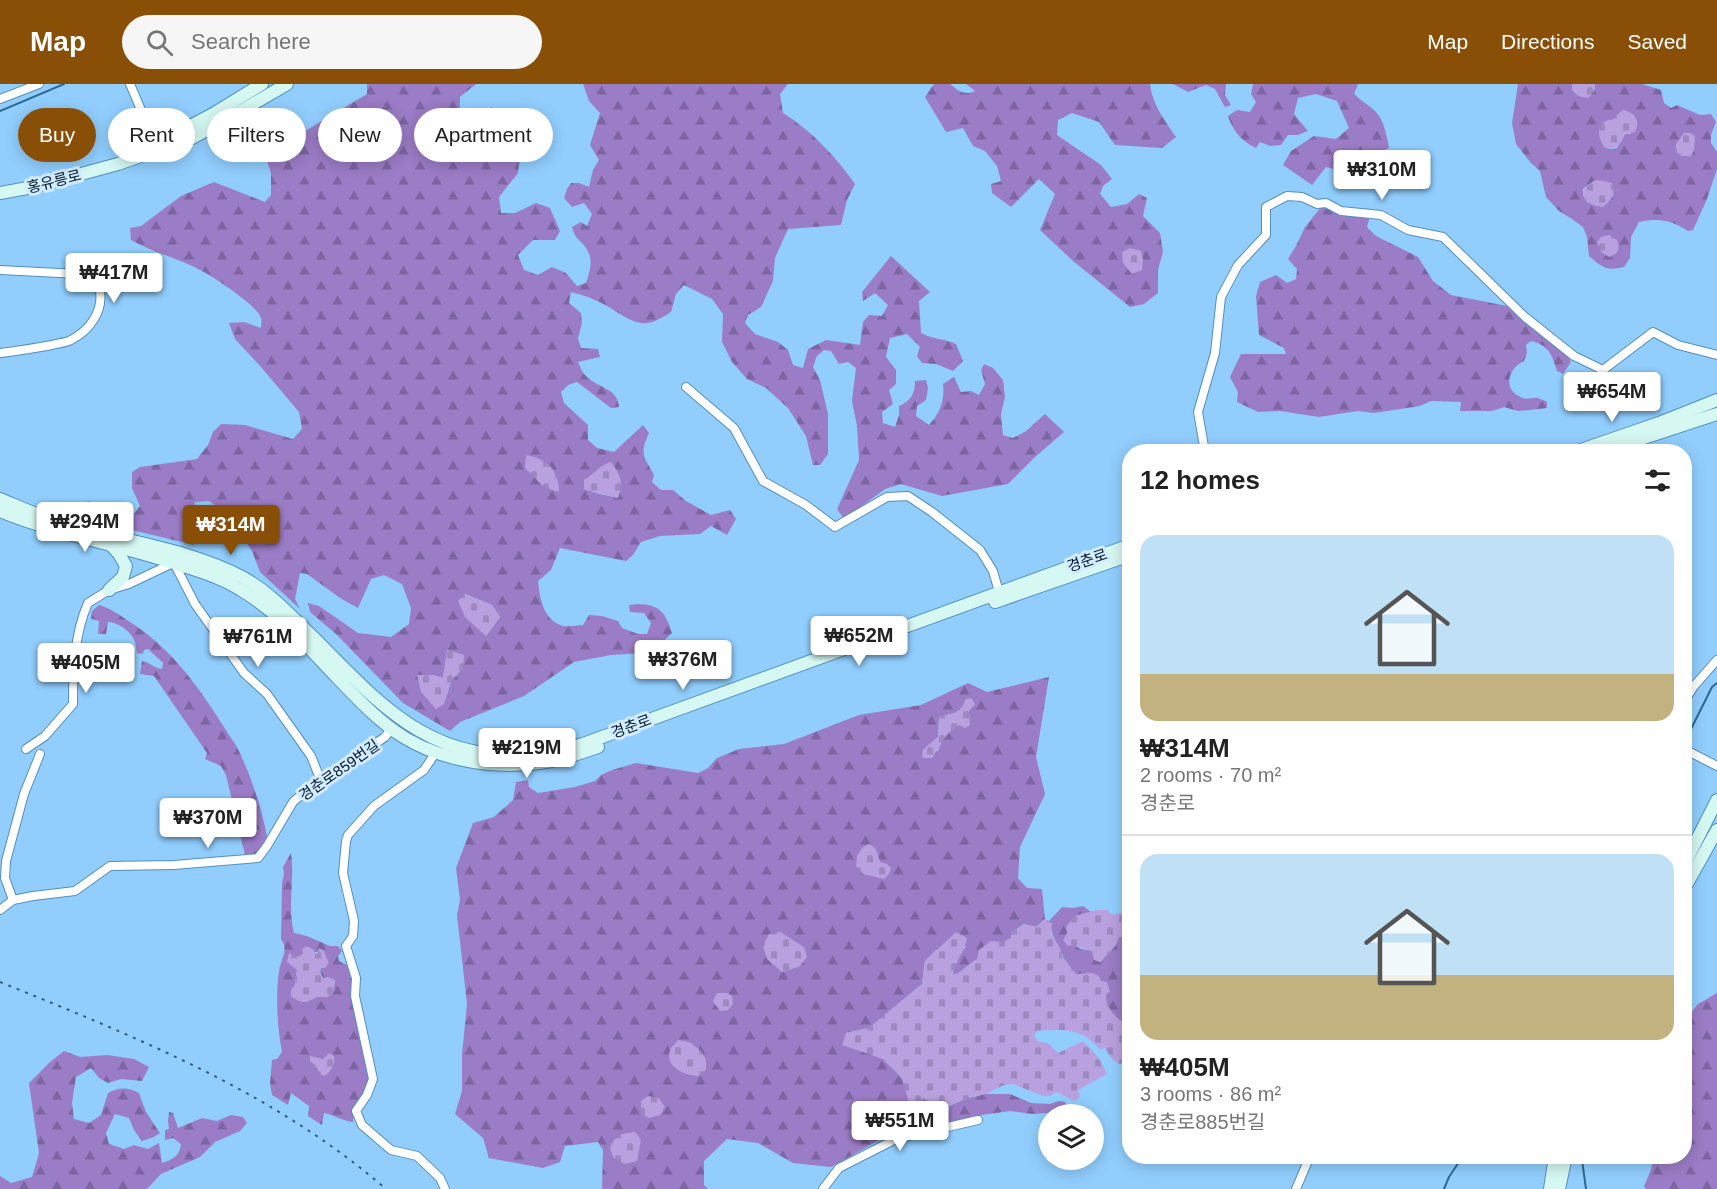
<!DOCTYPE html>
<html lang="en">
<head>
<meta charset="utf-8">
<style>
	:root { --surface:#fff; --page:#f6f6f6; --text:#222; --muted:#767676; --line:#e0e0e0; --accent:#894f07 }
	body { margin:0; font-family:Helvetica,"Noto Sans KR",sans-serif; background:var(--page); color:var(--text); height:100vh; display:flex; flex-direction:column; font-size:22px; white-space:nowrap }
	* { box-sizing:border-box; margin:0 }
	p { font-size:20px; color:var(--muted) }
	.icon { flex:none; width:33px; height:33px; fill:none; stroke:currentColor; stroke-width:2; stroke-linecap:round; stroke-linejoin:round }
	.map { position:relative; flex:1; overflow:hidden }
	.drawer { position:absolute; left:1122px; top:360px; width:570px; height:720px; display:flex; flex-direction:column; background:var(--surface); border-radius:24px; box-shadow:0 3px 15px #0003 }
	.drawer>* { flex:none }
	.guide { position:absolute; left:18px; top:24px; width:570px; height:54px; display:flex; gap:12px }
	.controls { position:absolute; left:1038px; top:1020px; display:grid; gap:12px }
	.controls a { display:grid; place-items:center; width:66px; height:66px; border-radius:50%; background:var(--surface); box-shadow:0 3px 15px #0003; font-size:30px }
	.price { position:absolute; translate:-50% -51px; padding:0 14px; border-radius:6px; background:#fff; color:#222; font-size:20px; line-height:39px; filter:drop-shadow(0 2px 3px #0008) }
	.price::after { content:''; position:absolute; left:50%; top:36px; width:18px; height:14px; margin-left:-9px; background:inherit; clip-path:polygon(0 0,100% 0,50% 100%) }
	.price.on { background:var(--accent); color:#fff }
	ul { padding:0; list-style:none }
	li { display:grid; align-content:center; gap:12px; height:318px; padding:0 18px }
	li+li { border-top:2px solid var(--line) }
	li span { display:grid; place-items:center; height:186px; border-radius:18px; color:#555 }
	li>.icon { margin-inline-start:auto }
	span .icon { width:108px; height:108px; fill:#fffc; stroke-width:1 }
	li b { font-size:26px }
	h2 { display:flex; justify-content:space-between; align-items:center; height:72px; padding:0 18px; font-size:26px }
	.chip { padding:0 21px; border-radius:27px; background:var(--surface); box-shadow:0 3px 15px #0003; font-size:21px; line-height:54px }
	.chip.on { background:var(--accent); color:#fff }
	header { display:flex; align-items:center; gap:36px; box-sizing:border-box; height:84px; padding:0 30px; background:var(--accent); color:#fff }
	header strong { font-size:28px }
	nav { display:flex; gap:33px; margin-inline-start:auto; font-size:21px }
	.search { width:420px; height:54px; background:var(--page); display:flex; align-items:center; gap:15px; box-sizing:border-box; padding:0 21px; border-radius:33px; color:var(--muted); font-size:22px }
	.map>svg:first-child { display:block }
	.forest { fill:url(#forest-firs); fill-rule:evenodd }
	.cemetery { fill:url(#cemetery-stones) }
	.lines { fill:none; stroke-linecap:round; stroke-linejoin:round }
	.stream { stroke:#2c6a94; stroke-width:2 }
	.street-casing { stroke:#538fbc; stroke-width:10 }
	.secondary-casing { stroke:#538fbc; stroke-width:14 }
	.street { stroke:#fff; stroke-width:8 }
	.secondary { stroke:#d6f8f2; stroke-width:12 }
	.rail { stroke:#365c79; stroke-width:2; stroke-dasharray:3 6; stroke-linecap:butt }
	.labels { text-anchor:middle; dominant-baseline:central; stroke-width:6; stroke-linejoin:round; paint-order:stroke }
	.street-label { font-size:15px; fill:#01192a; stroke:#d3ebfe }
</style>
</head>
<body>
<header>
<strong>Map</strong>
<div class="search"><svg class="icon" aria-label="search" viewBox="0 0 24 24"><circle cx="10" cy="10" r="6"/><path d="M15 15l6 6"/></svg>Search here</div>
<nav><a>Map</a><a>Directions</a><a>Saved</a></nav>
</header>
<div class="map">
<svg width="1717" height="1105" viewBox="0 0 1717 1105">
	<defs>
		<pattern id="forest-firs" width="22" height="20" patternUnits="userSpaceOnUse" patternTransform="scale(1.5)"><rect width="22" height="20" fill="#9b7cc6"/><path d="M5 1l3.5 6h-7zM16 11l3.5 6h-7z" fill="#7c65a1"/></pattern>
		<pattern id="cemetery-stones" width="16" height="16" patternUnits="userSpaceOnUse" patternTransform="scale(1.5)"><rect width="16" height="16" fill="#b9a0df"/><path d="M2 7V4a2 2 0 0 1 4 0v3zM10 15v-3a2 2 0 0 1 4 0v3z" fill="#9d89c0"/></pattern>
	</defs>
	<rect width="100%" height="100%" fill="#91cefe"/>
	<!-- forest -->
	<g class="forest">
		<path d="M367,0H476L460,13L459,43L461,67L473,68L485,61C480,42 478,38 491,23L503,31L520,73L518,89L499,113L501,129H515L536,119L550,124L560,147L555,156H533L518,171L524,186L538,191L552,183L566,189L577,202L586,199C590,187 594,175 586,164C579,154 576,157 572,143L581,138L587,142L592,130L584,119L572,123L564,114L567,105L571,99H579L589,103L593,86L599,76L590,61L600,29L589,17L583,0H788L780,10L783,29C812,47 836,73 855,100L847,116L841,141L788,145L775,174L773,197L761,223L748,231L745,239L755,250L778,258L788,266L793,281L803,284L808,265L826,256L860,261L863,238L869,231L882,232L888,221L875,209L863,217L862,208L891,172L930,208L919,217L921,249C934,256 943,254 956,260L963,277L953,287L936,280L922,279L917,272L920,263L907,250L890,254L886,273L896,286V300L889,306L893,320L882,328L883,339L895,343L899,331V322C911,317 915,310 915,297L926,296L928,304L926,316L917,322L916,332L929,341C940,329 945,316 943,300L954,293L961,308L971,307L979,311L985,300L981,286L984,280L993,284L1003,296L1005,313L1001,330L1003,351L1013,354L1026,347L1045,330L1064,348L1035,373L1008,400L942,412L901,400L885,405L844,435L837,425L859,376L857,342L852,317L856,284L848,278L839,280L831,267L824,266L817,272L813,283L820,296L828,330V370L820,381H813L806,352L788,324L766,304L747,295L732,278L722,258L723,230L712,215L684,201L676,210L671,228C663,233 651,241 641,239C628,237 618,228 607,222C595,215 583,211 571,208L569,219L581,229L582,239L578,254L581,264L598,265L600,273L578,278C580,282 582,288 585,291C596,304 618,303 619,323L611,324L577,298L568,301L561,308L564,319L588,341V356L597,364L614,368L643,341L649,349C639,371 644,372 654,391L652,398L661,406H673L686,417L711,431L730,426L736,435L727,451L711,442L700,450L660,452L641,458L633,471L626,477L560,464L551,486L538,497C540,515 543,536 563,542C569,543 577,541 583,541L589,531L602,532L618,537L622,544L638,550H647L651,539L644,529L630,528L629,521C654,518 665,524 672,549L656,564L642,569L611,571L574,578L524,612L460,638L450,647L403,619L336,550L310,528L308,519L319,522L358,549L391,553L409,540L411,524L402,500L384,491L371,495L358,524L340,514L307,490L300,489L295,515L300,525L260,488L252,467L243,453L236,436L209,417L195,418L193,426L200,435L194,461L74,432L75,426L84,422L88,417L133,431L140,422L132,404V388L140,383L197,375L208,361L213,348L221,340L245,341L293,355L302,345L299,328L261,283L235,255L229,239L244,238L261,244C261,240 262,237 261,234C258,222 216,195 204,188C181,175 154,169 131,156L130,144L141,142L181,112L214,98L265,118L271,111V89L265,71L367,10ZM595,390L618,414L600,410L584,405V396ZM465,510L492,521L500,533L486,552L459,517ZM448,567L463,584L451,597L447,611L433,591L443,594Z"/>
		<path d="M934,0H950C958,7 965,12 975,7L966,0H1150C1152,20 1165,37 1176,53L1162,64L1115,61L1099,38L1072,29L1058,36L1057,51L1101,81L1112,95L1103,102L1100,110L1111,123L1127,120L1139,110L1147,114L1143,132L1160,149L1163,168L1158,186V209L1144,220L1130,223L1073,177L1040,146L1055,110L1039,95L1011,123L992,109L991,100L1001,97L997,82L985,67L973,62L963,44L946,48L925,13Z"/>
		<polygon points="1173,0 1226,0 1225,11 1231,21 1225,23 1215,5 1206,1 1188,8"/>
		<path d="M1253,0H1358L1354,10C1361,17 1369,21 1376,28C1384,36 1387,53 1389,64L1358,77L1341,87L1326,83L1312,101L1283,81L1291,67L1314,52L1336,55L1349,44L1337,17L1316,10L1298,14L1294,30L1308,47L1298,51H1288L1281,61L1270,62L1260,58L1256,64C1241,57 1233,47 1228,32L1237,26L1250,28L1256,18L1251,10Z"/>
		<path d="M1518,0H1572V6L1595,5V0H1642L1661,6L1664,19L1671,24L1677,21L1700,31L1711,30L1716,38L1711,51V59L1717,68V85L1707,115L1693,146L1688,147C1670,136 1660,134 1639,138L1631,153L1630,174L1624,183C1606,187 1603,184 1589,172L1587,153L1583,143L1572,135L1559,127L1546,113L1540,87L1530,78L1516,60L1512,39ZM1618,30L1631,50H1625L1617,64L1612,65L1605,64L1613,36ZM1594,97L1608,99L1588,119L1583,111V105Z"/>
		<path d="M1321,123L1330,124L1347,132H1370L1367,143L1376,152L1418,173L1433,197L1451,211L1507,222L1529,242L1567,270L1571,278L1563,290L1557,287C1552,271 1549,261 1531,257L1526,261L1527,269L1524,277C1507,285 1502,307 1523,314C1527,316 1533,313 1538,314C1538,314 1546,317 1547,318V324L1518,327L1504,323L1492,327H1460L1461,318L1431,317L1420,322L1374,329L1358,327L1319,333L1280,327L1258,328L1237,318L1238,308L1230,293L1241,270H1286L1284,264L1259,251L1256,212L1260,198L1276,191L1287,199L1296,195L1297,185L1288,175L1296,162L1305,143Z"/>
		<path d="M99,521C110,524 118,530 127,536C169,562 196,599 222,640C227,649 234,657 239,667C252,695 263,728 268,758L257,770L245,771L226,691L221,682L205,675L207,669L154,592L140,590L142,577C150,578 153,584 162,585L163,579L148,565L144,566L143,570L137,569C136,564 136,558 133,554C129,546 117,538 108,538L106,550H98L99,537L91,535L92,527Z"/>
		<path d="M1049,593L1036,673L1045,710L1020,763L1018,794L1027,804L1042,805L1045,835L1036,843L1024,840L1013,847L1011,854L971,879L959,889L952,891L957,875L966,862L936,866L925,877L922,900L869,944L846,949L883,975L902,994L924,1014L936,1021L947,1023L965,1015L985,1010H1010L1031,1019L1050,1020L1059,1017L1065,1018L1068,1023L1048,1029L1032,1030L1010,1027L982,1031L954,1039L926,1036L912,1048L892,1049L831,1083L793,1079L758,1059L727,1055L704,1077V1101L708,1105H602L603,1066L598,1058L565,1062L560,1078L543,1084L489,1074L483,1054L455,1030L462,1007V970L467,920L457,831L460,816L456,784L473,739L494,733L513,716L516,698L528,696L529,703L538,709L575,703L595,697L601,691L612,686L636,679L698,689L708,684L717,674L739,665L784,660L859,631L921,621L968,599L987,608ZM966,615L959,640C949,646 941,656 938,667L923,666L938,653L939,634C953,627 959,633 966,615ZM875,764L880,778L879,793L863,790ZM780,848L804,864L800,882L781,888Z"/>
		<path d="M291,769C295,795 287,822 294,849L307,852L330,862H338L342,867L338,872L339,877L347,881L352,899L369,992C368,1013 354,1019 353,1038C343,1037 334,1031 324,1029L322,1041L308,1032L309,1022L291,1009L288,1021L272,1011L270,999L272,976L277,975L282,968C277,943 275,907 280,882C283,872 288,865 281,855L282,799L284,790L283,783ZM324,867L326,874C321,882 318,886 323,894L335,896L333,909L327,913H317L306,918L299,917L291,912V907L295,901L297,886L292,881L289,870L298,873C305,868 316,869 324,867Z"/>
		<path d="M1083,822L1091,828L1082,831L1074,861L1081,865L1092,867L1100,878L1115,862L1119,853H1129V941C1120,938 1109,928 1106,918C1104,912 1105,905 1102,899C1100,895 1096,892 1092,889L1076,891C1064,875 1053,857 1049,837L1062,823L1073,824Z"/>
		<polygon points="1717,909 1717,1105 1646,1105 1644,1102 1651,1086 1653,1073 1684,1072 1685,1062 1692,1052 1692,1042 1685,1042 1685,936 1698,920"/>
		<path d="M64,967L80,973L107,971L134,975L149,983L142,997L121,995L108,999L99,994L91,984L76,993L72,1019L74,1035L89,1039L101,1031L108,1009C119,1003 128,1003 139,1009L146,1028L160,1049L154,1053L142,1057L134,1046L129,1034L115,1030L106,1049L109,1060L124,1065L134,1061L148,1065L159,1059L162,1079C172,1076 180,1072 181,1060L173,1054L165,1056V1046L169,1045L168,1037L169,1028L173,1029L178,1044L202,1034L217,1037L231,1031L243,1033L247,1039L240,1047L215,1058L200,1073L161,1090L147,1105H0V1092L11,1099L32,1093L39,1069L29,999L50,978Z"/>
	</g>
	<!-- cemetery -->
	<g class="cemetery">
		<path d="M1572,0H1595C1595,7 1593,10 1588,14C1580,13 1577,12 1572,6Z"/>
		<path d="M1623,26C1635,29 1641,35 1635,48L1625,50C1621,60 1617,66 1605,64C1600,57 1594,42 1606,37C1614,33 1608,40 1615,33C1618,31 1620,28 1623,26Z"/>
		<polygon points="1684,49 1690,49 1695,52 1694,66 1691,72 1682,72 1675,67 1676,60"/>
		<path d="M1598,96L1612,99C1617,110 1611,116 1603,123C1593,122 1588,120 1583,111L1584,105L1594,97Z"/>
		<path d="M1609,151L1617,156C1620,165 1619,170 1609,173L1601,168L1597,158L1601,153Z"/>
		<polygon points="1130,164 1141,167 1143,175 1142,186 1132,190 1123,179 1122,168"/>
		<path d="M526,371C547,375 559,386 559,408L544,403L525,384Z"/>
		<path d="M611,378C620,390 624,399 618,414L584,405V396C595,390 599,381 611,378Z"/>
		<polygon points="464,510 492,521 500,533 486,552 465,533 458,517"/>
		<polygon points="447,566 464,571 463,584 451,597 444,620 436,625 421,608 417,591 433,591 443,594"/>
		<path d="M971,614L975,620L969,627L970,641L965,644L959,641C945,648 941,662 932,674H922L923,666L938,653L939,634C953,627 959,633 966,615Z"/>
		<polygon points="869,760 875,764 880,778 887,780 891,784 889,790 884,795 863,790 856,782 857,772 863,763"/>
		<path d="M1097,826H1107L1113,831L1129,826V853H1119L1115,862L1100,878L1094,876L1092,867C1083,865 1076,861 1068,862L1063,856L1067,849L1066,843L1074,832Z"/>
		<path d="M1045,835L1052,839L1051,849L1060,864L1062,872L1076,890L1092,889L1099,892L1101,897L1107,898L1110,908L1106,910C1105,923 1117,937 1129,941V982L1125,979L1119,980L1112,975L1104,963L1101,966C1096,962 1091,956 1086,953C1072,944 1053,946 1037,947L1034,952L1039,958L1048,959L1058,969L1083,957C1094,967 1101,976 1107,990L1078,1006L1080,1013L1075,1017L1056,1008L1050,1012H1043L1013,1000L1004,1001L985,1010L965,1015L940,1025L936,1021L924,1014L910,1023L902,994L883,975L842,961L846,949L869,944L922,900L925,877L956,848L967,854C964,868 956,876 953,891C963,889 968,880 977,875L979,866L991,857L1003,858L1011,854L1013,847L1025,840L1036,843Z"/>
		<polygon points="780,848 804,863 807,873 800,882 782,888 767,875 763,862 769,850"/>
		<polygon points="307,862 314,866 314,870 318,869 319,864 324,867 329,880 325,884 320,884 320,888 323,894 328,893 335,896 333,909 327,913 317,913 306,918 299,917 291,912 291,907 295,901 297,886 287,878 289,869 298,873 303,870 302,865"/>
		<polygon points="717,909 727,909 732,912 733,920 728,926 720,927 713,917"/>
		<path d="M678,956L690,958L702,968L706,976V985L701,992C687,993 662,983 671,964C673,961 676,959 678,956Z"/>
		<path d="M329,969L334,972C335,980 332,988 324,992L320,990L315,981L310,977V972L323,975Z"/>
		<polygon points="648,1012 659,1014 665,1023 660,1031 649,1034 641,1029 641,1017"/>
		<path d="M635,1048L641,1055L637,1077L625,1080L614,1075L610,1064C616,1050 620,1050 635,1048Z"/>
	</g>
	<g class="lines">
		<!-- stream -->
		<g class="stream">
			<polyline points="0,27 64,0"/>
			<polyline points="1684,659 1712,603 1717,599"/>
			<polyline points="1580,1072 1582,1076 1586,1105"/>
			<polyline points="1444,1105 1449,1093 1463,1072"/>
		</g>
		<!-- street casing -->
		<g class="street-casing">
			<g id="street">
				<polyline points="130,0 158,66"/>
				<polyline points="0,15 39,0"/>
				<path d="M0,186L79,190L100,207C103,228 90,246 71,256C65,259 58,259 52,261C35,264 18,267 0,269"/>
				<polyline points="686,303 734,344 763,397 806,421 835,443 887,413 908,412 932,428 980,466 993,487 999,508"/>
				<polyline points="1205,368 1198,328 1215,269 1221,213 1238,181 1266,151 1266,123 1287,112 1302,113 1317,120 1326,119 1341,127 1381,131 1408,146 1443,153 1525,233 1574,272 1603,286 1653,248 1678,261 1717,271"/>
				<polyline points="174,477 174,479 195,520 244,589 267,610 311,672 321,697"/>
				<polyline points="1684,618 1694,602 1717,576"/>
				<path d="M26,665L45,652L73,620C73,586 74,551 88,519L109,506L129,500L173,479"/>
				<polyline points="1684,665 1717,682"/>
				<polyline points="436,668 424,686 374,722 348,751 346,757 343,789 354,837 353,852 346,862 356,894 355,912 373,995 367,1011 356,1027 362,1041 391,1066 417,1072 440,1094 445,1105"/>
				<polyline points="13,816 5,794 6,777 24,710 40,670"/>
				<polyline points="0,826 13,816 33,812 75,807 110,782 174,781 258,774 267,762 293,718 309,704 385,653 392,644"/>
				<polyline points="823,1105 839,1084 896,1055 978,1036"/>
				<polyline points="1296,1105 1310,1072"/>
			</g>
		</g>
		<!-- secondary casing -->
		<g class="secondary-casing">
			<g id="secondary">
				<polyline points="175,57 183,46 213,30 262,0"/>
				<polyline points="0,109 33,103 118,80 158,66 175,57 192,54 241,27 287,0"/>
				<polyline points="1575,368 1659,339 1717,316"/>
				<polyline points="1601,368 1717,330"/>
				<path d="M0,415C17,422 34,430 51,435C113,457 183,462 242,493C270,508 292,533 315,555C385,626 435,683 544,669C557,668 570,663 583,660L1130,461"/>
				<path d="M0,427C56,450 116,460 174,479C197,486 220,493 241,506C275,526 301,555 328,584C352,609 376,636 405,654C445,678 501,686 546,678C564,675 581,669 598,663"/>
				<polyline points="109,506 123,493 126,482 119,470 110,460"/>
				<polyline points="995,518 1130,471"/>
				<polyline points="1684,781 1717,716"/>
				<polyline points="1684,805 1717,746"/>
				<polyline points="1550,1105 1555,1072"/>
				<polyline points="1559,1105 1566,1072"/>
			</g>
		</g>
		<!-- street -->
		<use href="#street" class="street"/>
		<!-- secondary -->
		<use href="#secondary" class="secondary"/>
		<!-- rail -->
		<path class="rail" d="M0,898C136,953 274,1008 386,1105"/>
	</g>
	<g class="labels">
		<!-- street labels -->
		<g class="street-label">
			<text transform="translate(54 97) rotate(-14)">홍유릉로</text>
			<text transform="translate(1087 476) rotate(-19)">경춘로</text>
			<text transform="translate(631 642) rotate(-20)">경춘로</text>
			<text transform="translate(339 686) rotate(-35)">경춘로859번길</text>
		</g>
	</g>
</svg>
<div class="controls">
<a><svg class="icon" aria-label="layers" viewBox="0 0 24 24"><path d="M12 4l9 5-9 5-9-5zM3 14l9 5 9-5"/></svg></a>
</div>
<b class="price" style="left:1382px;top:117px">₩310M</b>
<b class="price" style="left:114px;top:220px">₩417M</b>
<b class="price" style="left:1612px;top:339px">₩654M</b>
<b class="price" style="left:85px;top:469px">₩294M</b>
<b class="price on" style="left:231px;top:472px">₩314M</b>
<b class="price" style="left:859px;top:583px">₩652M</b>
<b class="price" style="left:258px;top:584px">₩761M</b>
<b class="price" style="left:683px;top:607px">₩376M</b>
<b class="price" style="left:86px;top:610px">₩405M</b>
<b class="price" style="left:527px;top:695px">₩219M</b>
<b class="price" style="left:208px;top:765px">₩370M</b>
<b class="price" style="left:900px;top:1068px">₩551M</b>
<div class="guide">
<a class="chip on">Buy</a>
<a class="chip">Rent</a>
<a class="chip">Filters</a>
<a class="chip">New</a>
<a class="chip">Apartment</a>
</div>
<section class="drawer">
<h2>12 homes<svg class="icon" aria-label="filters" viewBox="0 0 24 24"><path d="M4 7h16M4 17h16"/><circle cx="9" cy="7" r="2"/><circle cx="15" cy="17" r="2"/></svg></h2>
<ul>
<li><span style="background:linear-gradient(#bfe0f5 75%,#c2b280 0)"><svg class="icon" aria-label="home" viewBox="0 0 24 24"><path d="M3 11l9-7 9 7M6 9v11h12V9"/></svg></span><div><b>₩314M</b><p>2 rooms · 70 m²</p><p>경춘로</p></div></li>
<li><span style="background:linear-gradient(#bfe0f5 65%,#c2b280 0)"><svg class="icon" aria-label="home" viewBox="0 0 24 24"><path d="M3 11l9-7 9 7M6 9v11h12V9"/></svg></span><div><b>₩405M</b><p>3 rooms · 86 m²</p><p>경춘로885번길</p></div></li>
</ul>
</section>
</div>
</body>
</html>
